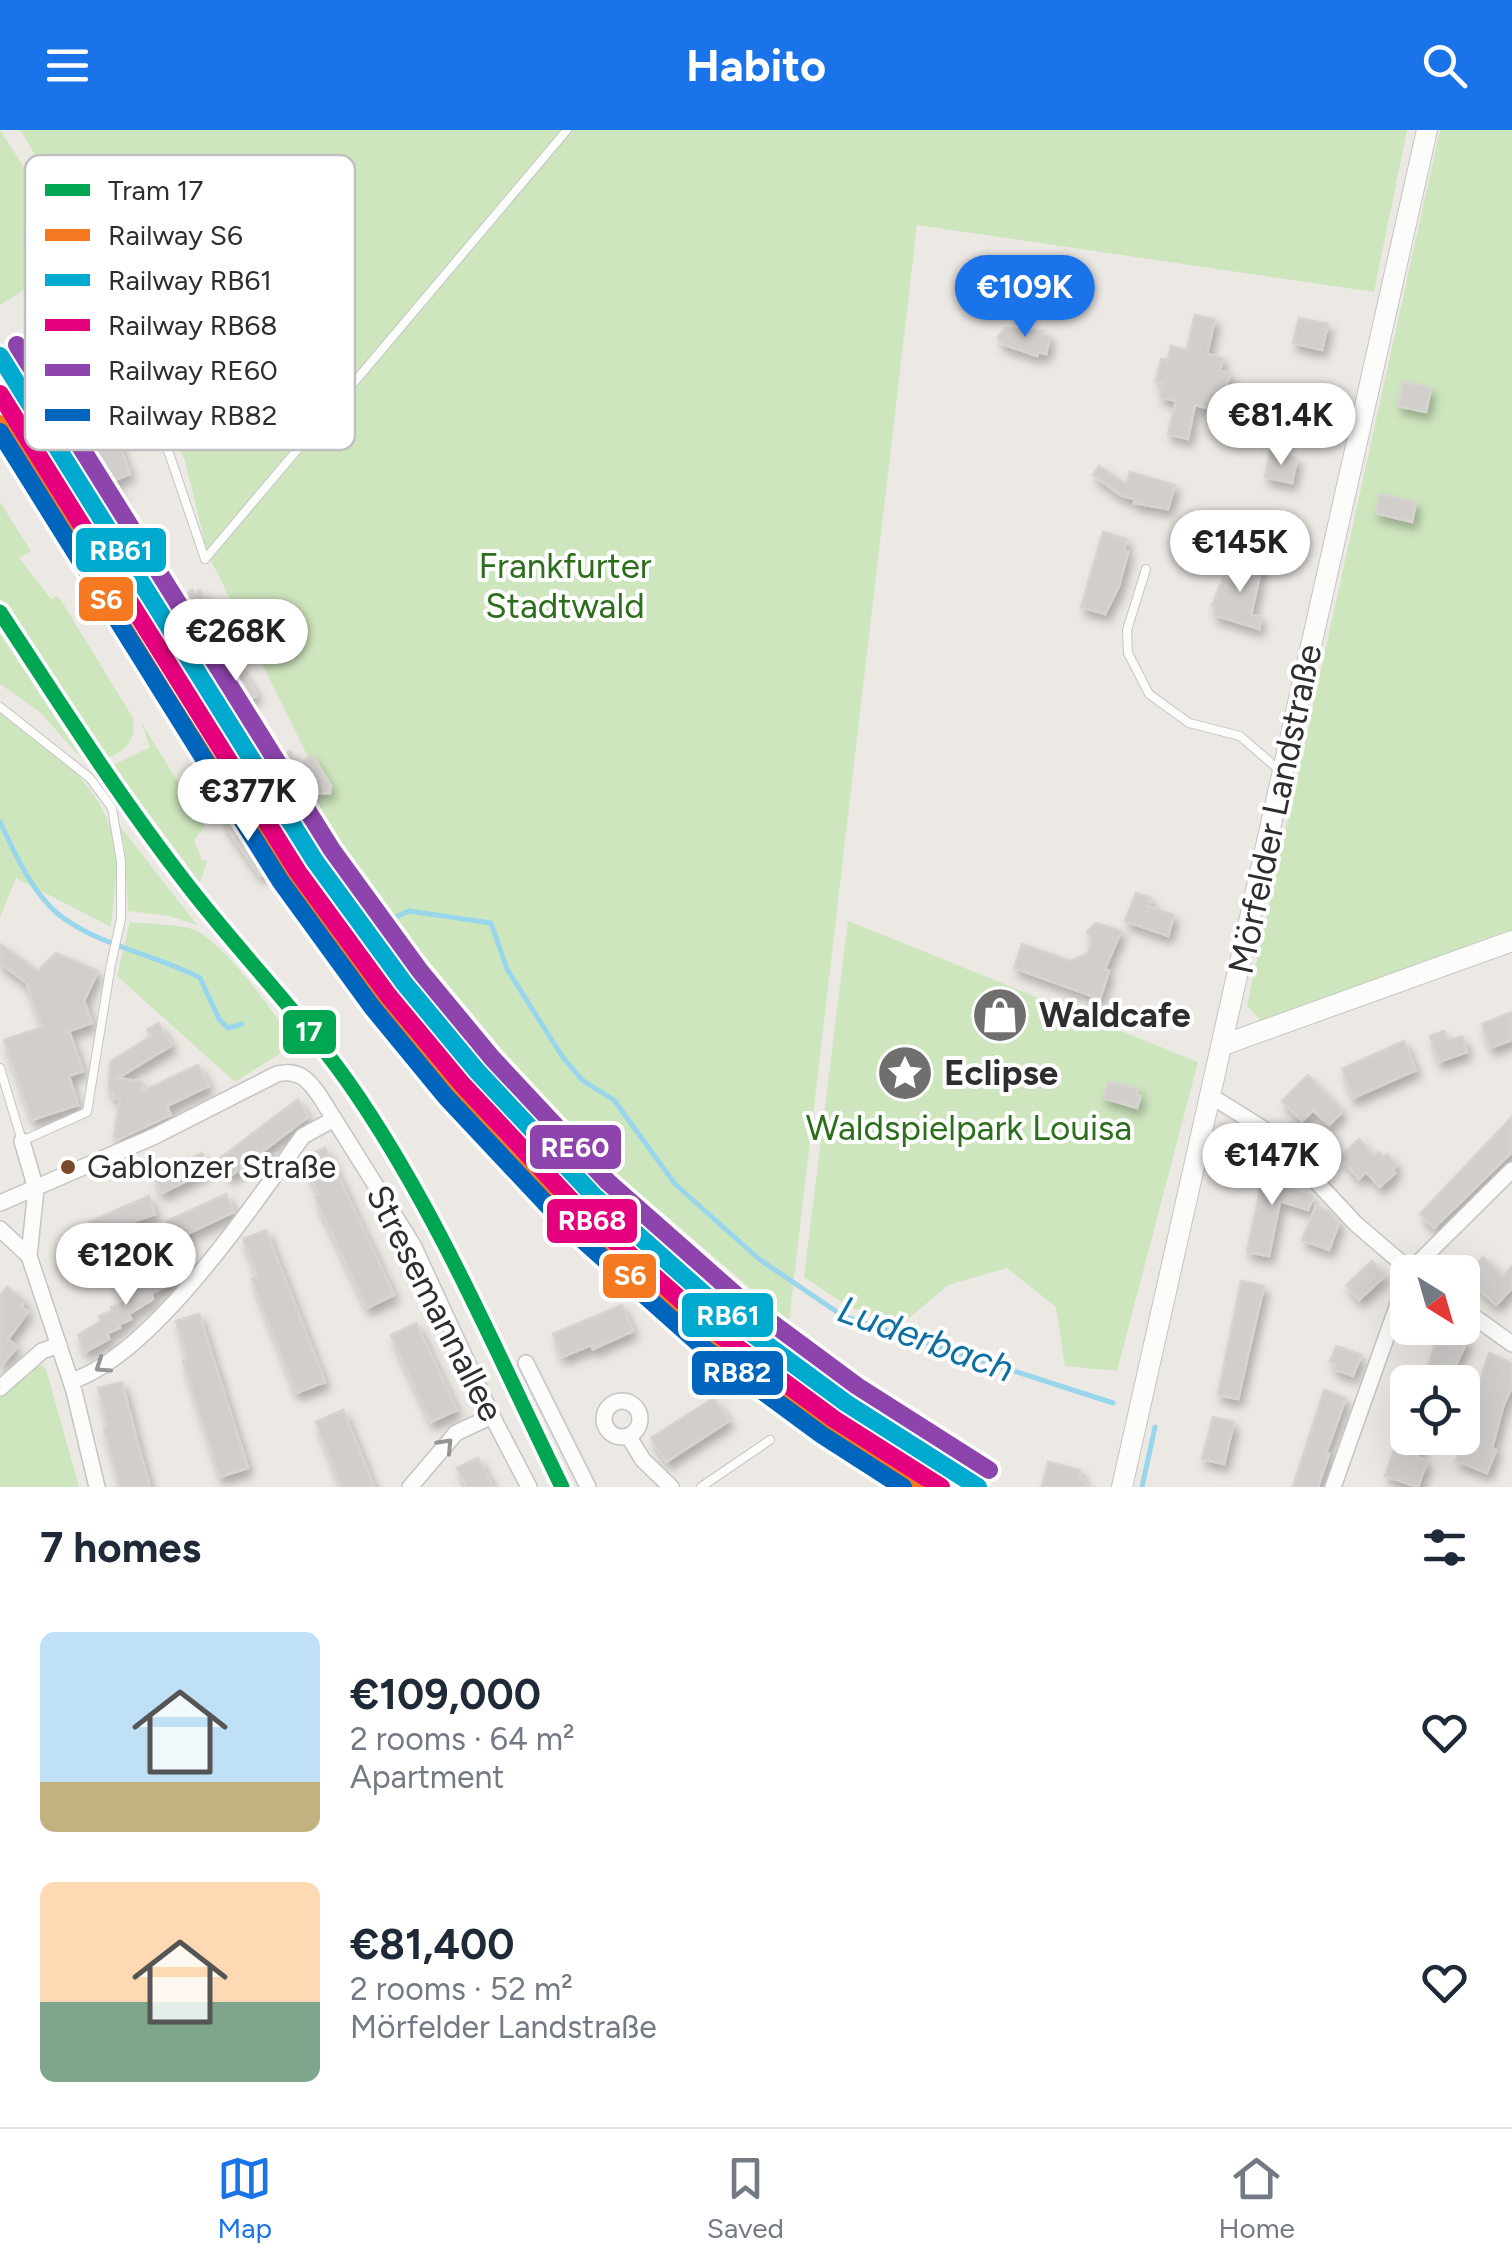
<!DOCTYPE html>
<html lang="en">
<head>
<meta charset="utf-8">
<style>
	:root { --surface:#fff; --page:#f2f2f3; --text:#1f2937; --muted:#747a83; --line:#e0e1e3; --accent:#1a73e8 }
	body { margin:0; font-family:Figtree,sans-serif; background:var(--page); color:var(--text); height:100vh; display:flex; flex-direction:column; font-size:38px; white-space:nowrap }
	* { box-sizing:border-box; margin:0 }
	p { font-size:32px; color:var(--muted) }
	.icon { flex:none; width:55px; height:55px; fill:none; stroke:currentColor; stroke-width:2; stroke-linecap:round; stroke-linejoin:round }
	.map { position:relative; height:1357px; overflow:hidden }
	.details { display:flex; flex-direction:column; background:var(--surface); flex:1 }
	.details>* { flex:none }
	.needle { width:65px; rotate:143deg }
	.buttons { position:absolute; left:1390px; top:1125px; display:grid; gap:20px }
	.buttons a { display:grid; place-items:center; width:90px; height:90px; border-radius:15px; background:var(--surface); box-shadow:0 10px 40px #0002; font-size:50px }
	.price { position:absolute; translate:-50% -85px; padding:0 22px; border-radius:35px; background:#fff; color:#222; font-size:32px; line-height:65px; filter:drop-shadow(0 2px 5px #0008) }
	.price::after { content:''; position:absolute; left:50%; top:60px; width:30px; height:22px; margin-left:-15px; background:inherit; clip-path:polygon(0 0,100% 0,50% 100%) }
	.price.on { background:var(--accent); color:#fff }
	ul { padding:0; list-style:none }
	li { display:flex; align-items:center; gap:30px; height:250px; padding:0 40px }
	li span { display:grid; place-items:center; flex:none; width:280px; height:200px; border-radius:15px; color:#555 }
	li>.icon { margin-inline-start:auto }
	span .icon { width:120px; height:120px; fill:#fffc; stroke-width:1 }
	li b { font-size:42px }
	h2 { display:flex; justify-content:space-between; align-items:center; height:120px; padding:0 40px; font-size:42px }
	header { display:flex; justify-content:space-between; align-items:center; height:130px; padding:0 40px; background:var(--accent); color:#fff; font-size:45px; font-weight:700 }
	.tab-bar { display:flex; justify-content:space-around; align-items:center; height:140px; border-top:2px solid var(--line); background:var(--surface); font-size:28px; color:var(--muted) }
	.tab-bar a { display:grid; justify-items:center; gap:5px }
	.tab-bar .on { color:var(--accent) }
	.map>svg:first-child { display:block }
	.green { fill:#cee6be }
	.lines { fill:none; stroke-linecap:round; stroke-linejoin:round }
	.stream { stroke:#99d6ec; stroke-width:5 }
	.building { fill:#d1cecb; stroke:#d7d4d0; stroke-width:2.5; filter:url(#shadow) }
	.lane-casing { stroke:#c5c4c5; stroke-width:10 }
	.street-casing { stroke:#c5c4c5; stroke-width:18 }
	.secondary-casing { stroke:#c5c4c5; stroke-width:22 }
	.lane { stroke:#fcfcfb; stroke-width:8 }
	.street { stroke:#fcfcfb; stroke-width:15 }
	.secondary { stroke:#fcfcfb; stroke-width:20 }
	.rail { stroke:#dfdfe1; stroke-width:5 }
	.rail-1-casing { stroke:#fff; stroke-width:25 }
	.rail-2-casing { stroke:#fff; stroke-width:25 }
	.rail-3-casing { stroke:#fff; stroke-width:25 }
	.rail-4-casing { stroke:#fff; stroke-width:25 }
	.rail-5-casing { stroke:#fff; stroke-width:25 }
	.rail-1 { stroke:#f57921; stroke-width:18 }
	.rail-2 { stroke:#00a9ce; stroke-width:18 }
	.rail-3 { stroke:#e5007d; stroke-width:18 }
	.rail-4 { stroke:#8e44ad; stroke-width:18 }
	.rail-5 { stroke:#0065bd; stroke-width:18 }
	.tram-1-casing { stroke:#fff; stroke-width:22 }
	.tram-1 { stroke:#00a651; stroke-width:15 }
	.oneway { stroke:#959594 }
	.bus-dot { fill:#7a4b2a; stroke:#fff; stroke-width:4 }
	.labels { text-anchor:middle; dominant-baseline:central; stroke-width:8; stroke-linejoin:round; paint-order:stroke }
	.bus-label { font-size:32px; fill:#2e2e2e; stroke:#fff; text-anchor:start }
	.park-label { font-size:35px; fill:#2c6e1b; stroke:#fff }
	.street-label { font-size:35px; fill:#2e2e2e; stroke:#fff }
	.poi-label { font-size:35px; font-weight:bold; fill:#2e2e2e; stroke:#fff; text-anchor:start }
	.water-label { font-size:38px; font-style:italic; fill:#0d6fa3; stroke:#fff }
	.key { fill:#fff; stroke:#c0c0c0; stroke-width:2.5 }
	.key-label { font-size:28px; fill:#2e2e2e }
	.line-badge { stroke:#fff; stroke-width:4 }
	.badge-label { font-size:28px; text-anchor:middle; font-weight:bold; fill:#fff }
</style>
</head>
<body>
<header><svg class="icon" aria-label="menu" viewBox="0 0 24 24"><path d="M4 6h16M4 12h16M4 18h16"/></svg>Habito<svg class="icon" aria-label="search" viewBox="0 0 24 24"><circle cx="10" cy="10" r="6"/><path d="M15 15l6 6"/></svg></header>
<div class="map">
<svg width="1512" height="1357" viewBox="0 0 1512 1357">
	<defs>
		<filter id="shadow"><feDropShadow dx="4" dy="7" stdDeviation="5" flood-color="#0004"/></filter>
	</defs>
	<rect width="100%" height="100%" fill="#ece8e4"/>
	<!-- green -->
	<g class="green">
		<polygon points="0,0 64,100 74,129 0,175"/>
		<polygon points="20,0 1407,0 1374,162 917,95 789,1191 576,1009 403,800 319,680 325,653 306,623 202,412 204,409 185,331 78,95"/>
		<polygon points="1440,0 1512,0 1512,803 1262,892 1247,875"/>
		<path d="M0,372L31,421L19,428L51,469L57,466L62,472L133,588C137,611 125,622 104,629L84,603L0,469Z"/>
		<polygon points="0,503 83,630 40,582 0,554"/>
		<path d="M0,582C51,621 111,656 116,728C117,750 113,775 111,797L16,748L0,787Z"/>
		<polygon points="141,592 205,696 194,710 202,730 207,731 200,753 147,681 142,683 109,637 150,617"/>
		<polygon points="120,696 197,795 169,786 128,781 124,714"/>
		<polygon points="848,791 1198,932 1117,1241 1065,1236 1056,1177 1007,1138 948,1155 901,1195 849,1177 804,1147"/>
		<path d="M130,792C150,794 173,794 192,799C222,809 277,886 295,914L235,952L117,846Z"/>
		<polygon points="42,1235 46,1239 79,1357 0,1357 0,1267 35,1237"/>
	</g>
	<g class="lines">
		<!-- stream -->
		<g class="stream">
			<path d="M0,692C15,723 31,761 58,784C98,816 155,824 200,848L219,889L228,898L242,894"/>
			<polyline points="380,794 409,781 491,793 507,839 562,926 582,950 614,970 675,1054 759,1129 843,1186 1113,1273"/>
			<polyline points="1142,1357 1155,1297"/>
		</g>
	</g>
	<!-- building -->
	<g class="building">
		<polygon points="1195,185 1215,189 1207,224 1223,228 1220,241 1230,243 1224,268 1215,266 1212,279 1195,275 1188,309 1168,304 1176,271 1160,267 1163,253 1156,252 1161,229 1168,230 1171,216 1187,220"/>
		<polygon points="1299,188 1328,194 1322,220 1293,213"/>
		<polygon points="1005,198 1043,201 1042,205 1050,206 1046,224 1038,222 1037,226 1002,214 998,207"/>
		<polygon points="90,239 110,272 105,275 130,344 112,351 122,367 111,373 83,329 92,323 87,308 94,306 90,295 100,291 75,249"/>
		<polygon points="1403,252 1431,258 1426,282 1398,276"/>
		<polygon points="1270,322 1297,328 1292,353 1265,347"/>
		<polygon points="1099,336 1126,354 1130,342 1175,355 1168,379 1134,373 1135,369 1122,366 1093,345"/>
		<polygon points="1380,364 1416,372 1412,392 1375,383"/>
		<polygon points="1103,402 1127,409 1124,420 1128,422 1119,456 1105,484 1081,477"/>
		<polygon points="1245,426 1263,431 1251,485 1261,487 1259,499 1214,485 1216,477 1212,476 1223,448 1239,451"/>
		<polygon points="192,460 194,464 200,460 225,502 201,516 174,474"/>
		<polygon points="235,530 257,565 237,577 215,542"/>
		<polygon points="290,621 299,634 312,625 331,656 330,663 308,664 308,654 289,665 271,634"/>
		<polygon points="237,682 273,737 260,746 223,692"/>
		<polygon points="1136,763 1151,768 1148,776 1174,785 1168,806 1125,791"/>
		<polygon points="1096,793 1121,801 1105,839 1109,841 1100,869 1014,838 1022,814 1071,831 1088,823 1092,810 1087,802"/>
		<polygon points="0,814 38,841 56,823 98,841 84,871 92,893 69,901 83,941 69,946 78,975 32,990 4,910 42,897 27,853 0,833"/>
		<polygon points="1512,882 1512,910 1490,918 1482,894"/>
		<polygon points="158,893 172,915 118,948 143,952 141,962 198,935 209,956 167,976 171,985 117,1010 114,1006 120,969 114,968 114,962 109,961 110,932 151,906 147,900"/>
		<polygon points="1444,901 1448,911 1462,906 1467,922 1439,932 1430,906"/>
		<polygon points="1404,911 1416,940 1353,968 1342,939"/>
		<polygon points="1308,945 1341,979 1341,983 1329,995 1313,980 1302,991 1282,971"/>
		<polygon points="1108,952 1138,958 1136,965 1141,966 1137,978 1103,968"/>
		<polygon points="298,969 308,987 229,1047 219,1029"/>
		<polygon points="1512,987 1512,1022 1434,1098 1420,1084"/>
		<polygon points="1359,1009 1374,1026 1379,1022 1383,1027 1387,1024 1397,1035 1392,1040 1395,1043 1380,1057 1366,1042 1359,1049 1340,1027"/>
		<polygon points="325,1018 394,1165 367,1178 315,1067 320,1065 302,1028"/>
		<polygon points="202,1023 210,1039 162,1063 154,1047"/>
		<polygon points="1266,1032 1286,1037 1282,1057 1313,1067 1308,1080 1280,1071 1269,1126 1247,1122"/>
		<polygon points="226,1064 234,1082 176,1109 167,1091"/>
		<polygon points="149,1066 155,1084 118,1097 120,1101 96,1110 89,1092"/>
		<polygon points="1316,1076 1329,1081 1339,1093 1329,1120 1302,1110"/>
		<polygon points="266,1100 325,1252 296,1263 252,1149 258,1147 243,1109"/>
		<polygon points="1483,1127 1503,1146 1512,1136 1512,1158 1496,1175 1465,1146"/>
		<polygon points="1372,1131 1385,1146 1359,1170 1346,1155"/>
		<polygon points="168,1133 175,1151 151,1164 153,1169 129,1184 131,1189 118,1195 120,1198 107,1203 109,1209 85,1222 78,1205 101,1191 99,1186 112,1181 111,1177 124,1172 122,1167 146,1152 144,1147"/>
		<polygon points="1241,1151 1264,1156 1238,1269 1218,1265"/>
		<polygon points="7,1157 25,1171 21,1176 28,1182 8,1209 17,1217 0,1237 0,1166"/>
		<polygon points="622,1175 633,1201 593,1219 591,1215 562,1227 553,1204"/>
		<polygon points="199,1184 248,1338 220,1347 183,1231 188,1230 176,1191"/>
		<polygon points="416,1193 457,1280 431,1292 391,1205"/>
		<polygon points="1440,1199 1468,1209 1448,1252 1423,1252"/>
		<polygon points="1336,1216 1361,1225 1353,1246 1334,1239 1336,1234 1330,1232"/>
		<polygon points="1489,1223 1512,1233 1512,1256 1503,1277 1492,1318 1496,1320 1487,1343 1456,1331 1470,1296 1466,1294"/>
		<polygon points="122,1252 142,1329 150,1357 120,1357 104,1298 108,1297 98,1258"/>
		<polygon points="1324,1260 1346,1268 1326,1323 1329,1324 1318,1357 1293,1357"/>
		<polygon points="714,1268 729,1291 666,1332 651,1308"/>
		<polygon points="343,1280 356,1312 374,1357 342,1357 328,1323 316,1292"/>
		<polygon points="1406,1286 1408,1308 1424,1308 1417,1327 1427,1331 1418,1357 1385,1346"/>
		<polygon points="1213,1287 1234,1292 1224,1334 1202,1329"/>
		<polygon points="478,1328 493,1357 467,1357 457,1338"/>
		<polygon points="1048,1332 1080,1340 1079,1345 1088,1357 1042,1357"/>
	</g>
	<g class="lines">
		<!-- lane casing -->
		<g class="lane-casing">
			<g id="lane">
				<polyline points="70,97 170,326 205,429"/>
				<polyline points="205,429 567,0"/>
				<polyline points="1146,439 1127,500 1128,523 1149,564 1189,593 1240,606 1278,639"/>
				<polyline points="0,577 90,648 112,678 121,731 121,789 111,834 87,982 22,1011 0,938"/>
				<polyline points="701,1357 770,1310"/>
			</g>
		</g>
		<!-- street casing -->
		<g class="street-casing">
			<g id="street">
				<polyline points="1211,966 1273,1005 1356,1094 1412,1142"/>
				<polyline points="22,1011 36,1059 29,1126 74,1261 97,1357"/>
				<path d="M0,1073L155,1006L277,944C298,939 307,948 319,965L413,1115L492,1286L529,1357"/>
				<polyline points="0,1099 29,1126"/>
				<polyline points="1409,1142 1512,1040"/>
				<polyline points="1462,1178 1512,1214"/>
				<polyline points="526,1233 588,1357"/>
				<path d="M71,1251C152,1226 252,1076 303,1006L334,989"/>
				<polyline points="0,1258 42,1221 59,1215"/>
				<circle cx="622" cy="1289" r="18"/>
				<polyline points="629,1307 643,1330 671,1357"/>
				<polyline points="410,1357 456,1303 492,1286"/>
				<polyline points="1333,1357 1408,1146"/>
			</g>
		</g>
		<!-- secondary casing -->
		<g class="secondary-casing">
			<g id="secondary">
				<polyline points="1223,915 1512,811"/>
				<polyline points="1122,1357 1427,0"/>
			</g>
		</g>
		<!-- lane -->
		<use href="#lane" class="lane"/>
		<!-- street -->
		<use href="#street" class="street"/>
		<!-- secondary -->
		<use href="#secondary" class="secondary"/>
		<!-- rail -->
		<path class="rail" d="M0,269C53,355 106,441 159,527C215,619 271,713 335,800C498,1023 701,1212 936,1357"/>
		<!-- rail-1 casing -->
		<g class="rail-1-casing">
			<path id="rail-1" d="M0,294C150,540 294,794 489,1009C613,1145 760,1257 914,1357"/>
		</g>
		<!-- rail-2 casing -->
		<g class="rail-2-casing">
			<polyline id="rail-2" points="0,226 315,731 404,853 477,941 594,1066 732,1189 846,1273 978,1357"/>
		</g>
		<!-- rail-3 casing -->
		<g class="rail-3-casing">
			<polyline id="rail-3" points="0,264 298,742 388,865 462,954 581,1081 719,1204 834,1289 941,1357"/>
		</g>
		<!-- rail-4 casing -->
		<g class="rail-4-casing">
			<polyline id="rail-4" points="17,215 332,720 420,841 492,928 608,1052 745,1173 857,1256 989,1340"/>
		</g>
		<!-- rail-5 casing -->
		<g class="rail-5-casing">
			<polyline id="rail-5" points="0,302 281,752 372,877 446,967 567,1096 705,1219 822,1305 903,1357"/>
		</g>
		<!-- rail-1 -->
		<use href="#rail-1" class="rail-1"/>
		<!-- rail-2 -->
		<use href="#rail-2" class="rail-2"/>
		<!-- rail-3 -->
		<use href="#rail-3" class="rail-3"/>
		<!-- rail-4 -->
		<use href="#rail-4" class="rail-4"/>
		<!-- rail-5 -->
		<use href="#rail-5" class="rail-5"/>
		<!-- tram-1 casing -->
		<g class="tram-1-casing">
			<path id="tram-1" d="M0,482C62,577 123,673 193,762C248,832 310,895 359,968C441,1090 498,1226 562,1357"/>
		</g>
		<!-- tram-1 -->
		<use href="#tram-1" class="tram-1"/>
	</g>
	<!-- one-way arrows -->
	<defs><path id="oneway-chevron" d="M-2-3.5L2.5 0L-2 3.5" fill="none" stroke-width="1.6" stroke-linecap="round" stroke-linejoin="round" transform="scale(2.5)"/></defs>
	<g class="oneway">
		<use href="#oneway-chevron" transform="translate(102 1236) rotate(146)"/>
		<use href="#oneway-chevron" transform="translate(446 1315) rotate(-47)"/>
	</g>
	<!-- icons -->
	<defs>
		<g id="shop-disc" transform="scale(2.875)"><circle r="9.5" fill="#706f6e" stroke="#fff"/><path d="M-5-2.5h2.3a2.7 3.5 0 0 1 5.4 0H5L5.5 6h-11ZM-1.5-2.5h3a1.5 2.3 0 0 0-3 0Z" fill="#fff"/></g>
		<g id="sight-disc" transform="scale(2.875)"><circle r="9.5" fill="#706f6e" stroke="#fff"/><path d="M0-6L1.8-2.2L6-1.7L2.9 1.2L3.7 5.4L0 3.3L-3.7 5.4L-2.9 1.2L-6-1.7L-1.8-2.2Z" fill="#fff"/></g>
	</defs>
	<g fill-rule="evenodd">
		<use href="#shop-disc" x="1000" y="885"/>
		<use href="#sight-disc" x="905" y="943"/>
	</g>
	<!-- markers -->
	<circle class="bus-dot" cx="68" cy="1037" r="9"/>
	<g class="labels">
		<!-- bus labels -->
		<g class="bus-label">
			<text x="87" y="1037">Gablonzer Straße</text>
		</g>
		<!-- park labels -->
		<g class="park-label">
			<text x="565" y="436">Frankfurter<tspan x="565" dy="40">Stadtwald</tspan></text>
			<text x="969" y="998">Waldspielpark Louisa</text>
		</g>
		<!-- street labels -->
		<g class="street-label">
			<text transform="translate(1275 679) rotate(-78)">Mörfelder Landstraße</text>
			<text transform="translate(435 1173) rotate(63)">Stresemannallee</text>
		</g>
		<!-- poi labels -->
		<g class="poi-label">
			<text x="1039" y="885">Waldcafe</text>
			<text x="944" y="943">Eclipse</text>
		</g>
		<!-- water labels -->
		<g class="water-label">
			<text transform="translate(926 1209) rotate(20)">Luderbach</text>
		</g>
	</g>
	<!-- legend -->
	<rect x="25" y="25" width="330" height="295" rx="15" class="key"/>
	<rect x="45" y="54" width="45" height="12" fill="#00a651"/>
	<rect x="45" y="99" width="45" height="12" fill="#f57921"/>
	<rect x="45" y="144" width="45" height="12" fill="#00a9ce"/>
	<rect x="45" y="189" width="45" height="12" fill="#e5007d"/>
	<rect x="45" y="234" width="45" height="12" fill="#8e44ad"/>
	<rect x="45" y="279" width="45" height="12" fill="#0065bd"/>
	<g class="key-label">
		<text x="108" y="70">Tram 17</text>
		<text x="108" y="115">Railway S6</text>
		<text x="108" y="160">Railway RB61</text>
		<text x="108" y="205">Railway RB68</text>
		<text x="108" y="250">Railway RE60</text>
		<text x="108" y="295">Railway RB82</text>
	</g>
	<g class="line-badge">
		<rect x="74" y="396" width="94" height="48" rx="10" fill="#00a9ce"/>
		<rect x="77" y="445" width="58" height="48" rx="10" fill="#f57921"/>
		<rect x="281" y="878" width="57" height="48" rx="10" fill="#00a651"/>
		<rect x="528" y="993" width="95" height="48" rx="10" fill="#8e44ad"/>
		<rect x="545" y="1067" width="94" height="48" rx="10" fill="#e5007d"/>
		<rect x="601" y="1122" width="57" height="48" rx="10" fill="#f57921"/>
		<rect x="680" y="1161" width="95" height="48" rx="10" fill="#00a9ce"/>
		<rect x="690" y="1219" width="95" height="48" rx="10" fill="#0065bd"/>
	</g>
	<g class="badge-label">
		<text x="121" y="430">RB61</text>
		<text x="106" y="479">S6</text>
		<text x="309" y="911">17</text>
		<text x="575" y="1027">RE60</text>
		<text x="592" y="1100">RB68</text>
		<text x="630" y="1155">S6</text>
		<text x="728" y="1195">RB61</text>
		<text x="737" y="1252">RB82</text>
	</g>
</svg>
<div class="buttons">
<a><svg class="needle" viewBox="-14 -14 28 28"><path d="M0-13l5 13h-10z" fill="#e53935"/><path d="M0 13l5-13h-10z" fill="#747a83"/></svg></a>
<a><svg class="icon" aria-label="locate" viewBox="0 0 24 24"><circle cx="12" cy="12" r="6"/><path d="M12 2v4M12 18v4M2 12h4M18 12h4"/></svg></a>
</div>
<b class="price on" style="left:1025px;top:210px">€109K</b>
<b class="price" style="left:1281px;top:338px">€81.4K</b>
<b class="price" style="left:1240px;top:465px">€145K</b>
<b class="price" style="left:236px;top:554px">€268K</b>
<b class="price" style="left:248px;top:714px">€377K</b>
<b class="price" style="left:1272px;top:1078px">€147K</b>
<b class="price" style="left:126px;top:1178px">€120K</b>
</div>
<section class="details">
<h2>7 homes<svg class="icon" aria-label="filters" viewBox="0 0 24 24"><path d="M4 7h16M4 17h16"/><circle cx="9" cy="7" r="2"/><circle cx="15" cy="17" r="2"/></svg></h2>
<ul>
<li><span style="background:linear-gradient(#bfe0f5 75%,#c2b280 0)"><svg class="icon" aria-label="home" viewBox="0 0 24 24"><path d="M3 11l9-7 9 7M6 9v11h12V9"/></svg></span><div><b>€109,000</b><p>2 rooms · 64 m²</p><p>Apartment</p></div><svg class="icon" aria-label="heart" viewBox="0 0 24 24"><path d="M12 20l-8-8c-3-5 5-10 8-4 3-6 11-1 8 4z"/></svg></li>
<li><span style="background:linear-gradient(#ffd9b3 60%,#7fa58c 0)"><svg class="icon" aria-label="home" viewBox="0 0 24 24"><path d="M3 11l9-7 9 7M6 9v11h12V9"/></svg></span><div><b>€81,400</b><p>2 rooms · 52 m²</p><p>Mörfelder Landstraße</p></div><svg class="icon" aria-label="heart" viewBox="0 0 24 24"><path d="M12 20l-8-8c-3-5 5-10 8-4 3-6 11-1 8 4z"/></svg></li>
</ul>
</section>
<nav class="tab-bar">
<a class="on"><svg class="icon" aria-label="map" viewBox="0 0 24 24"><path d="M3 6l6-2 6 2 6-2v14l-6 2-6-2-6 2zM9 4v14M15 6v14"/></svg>Map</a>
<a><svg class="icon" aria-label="saved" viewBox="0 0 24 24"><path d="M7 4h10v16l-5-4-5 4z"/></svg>Saved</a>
<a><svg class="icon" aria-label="home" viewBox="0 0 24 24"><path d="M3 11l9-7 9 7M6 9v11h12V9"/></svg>Home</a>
</nav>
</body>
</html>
